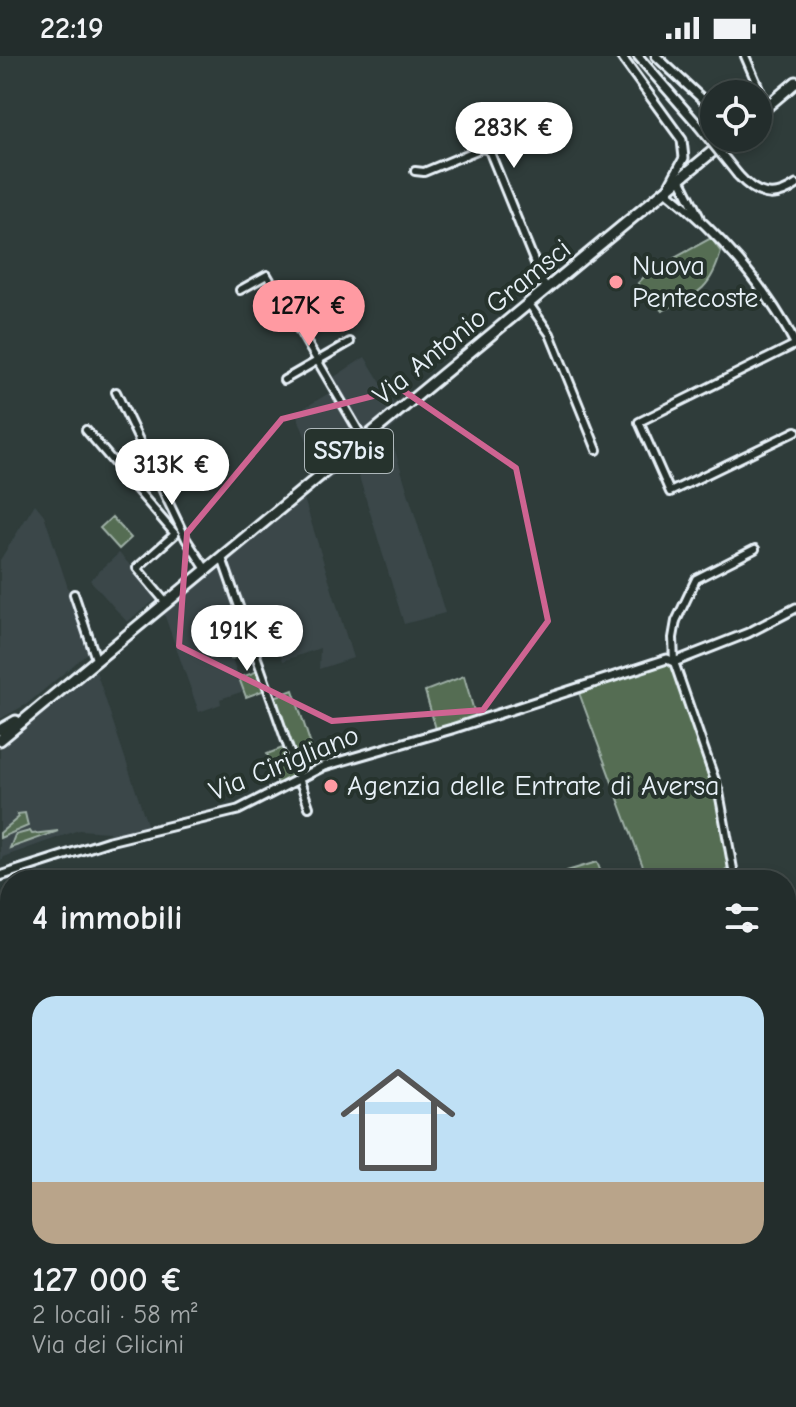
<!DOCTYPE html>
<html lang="it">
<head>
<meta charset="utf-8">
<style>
	:root { --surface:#232d2c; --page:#2f3938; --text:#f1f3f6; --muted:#a3a8a9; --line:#404948; --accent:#ff9aa2 }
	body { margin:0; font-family:"Comic Neue",sans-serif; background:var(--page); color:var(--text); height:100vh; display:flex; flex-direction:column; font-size:30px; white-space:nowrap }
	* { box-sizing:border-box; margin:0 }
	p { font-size:26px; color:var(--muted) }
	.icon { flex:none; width:44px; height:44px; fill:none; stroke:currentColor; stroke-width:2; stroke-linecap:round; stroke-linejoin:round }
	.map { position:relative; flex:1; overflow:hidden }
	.side { position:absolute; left:0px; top:814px; width:796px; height:538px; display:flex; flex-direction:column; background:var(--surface); border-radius:32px 32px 0 0; box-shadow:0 4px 12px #0003,0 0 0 2px var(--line) }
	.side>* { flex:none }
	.tools { position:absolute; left:700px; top:24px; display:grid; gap:16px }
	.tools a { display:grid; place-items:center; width:72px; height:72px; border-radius:50%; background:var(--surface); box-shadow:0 4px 12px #0003,0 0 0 2px var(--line); font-size:40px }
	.price { position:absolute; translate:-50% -68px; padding:0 18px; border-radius:28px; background:#fff; color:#222; font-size:26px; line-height:52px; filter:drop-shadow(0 2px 4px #0008) }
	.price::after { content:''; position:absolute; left:50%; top:48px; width:24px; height:18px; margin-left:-12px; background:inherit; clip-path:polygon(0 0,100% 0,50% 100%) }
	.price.active { background:var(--accent); color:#111 }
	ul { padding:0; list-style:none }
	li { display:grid; align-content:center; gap:16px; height:424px; padding:0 32px }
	li span { display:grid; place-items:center; height:248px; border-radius:24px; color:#555 }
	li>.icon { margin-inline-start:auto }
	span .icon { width:144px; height:144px; fill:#fffc; stroke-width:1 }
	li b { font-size:34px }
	h2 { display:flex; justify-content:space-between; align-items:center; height:96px; padding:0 32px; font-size:34px }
	.status { display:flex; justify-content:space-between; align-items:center; height:56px; padding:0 40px; background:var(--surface); direction:ltr }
	.status svg { height:22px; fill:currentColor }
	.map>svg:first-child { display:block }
	.built { fill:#3a4749 }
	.green { fill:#546d53; stroke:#9eafa6; stroke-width:2 }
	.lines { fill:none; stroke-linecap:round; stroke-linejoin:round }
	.minor-casing { stroke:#e8f1f8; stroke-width:12 }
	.tertiary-casing { stroke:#e8f1f8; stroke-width:13 }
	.secondary-casing { stroke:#e8f1f8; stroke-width:14 }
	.primary-casing { stroke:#e8f1f8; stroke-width:15 }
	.minor { stroke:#26332d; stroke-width:6 }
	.tertiary { stroke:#26332d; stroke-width:7 }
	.secondary { stroke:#26332d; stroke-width:8 }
	.primary { stroke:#26332d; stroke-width:9 }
	.tertiary-bridge-casing { stroke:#e8f1f8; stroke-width:13; stroke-linecap:butt }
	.tertiary-bridge { stroke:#26332d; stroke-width:7 }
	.marked { fill:none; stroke:#cf6492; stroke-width:6; stroke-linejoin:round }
	.poi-dot { fill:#ff9aa2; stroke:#26332d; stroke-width:3 }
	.labels { text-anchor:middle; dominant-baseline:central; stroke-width:8; stroke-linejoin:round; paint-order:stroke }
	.shield { fill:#26332d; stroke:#aeb8bb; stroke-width:2 }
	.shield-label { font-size:26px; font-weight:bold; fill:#e8f1f8 }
	.poi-label { font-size:28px; fill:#e8f1f8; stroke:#26332d; text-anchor:start }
	.street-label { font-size:28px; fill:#e8f1f8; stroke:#26332d }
</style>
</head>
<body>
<div class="status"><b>22:19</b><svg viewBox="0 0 49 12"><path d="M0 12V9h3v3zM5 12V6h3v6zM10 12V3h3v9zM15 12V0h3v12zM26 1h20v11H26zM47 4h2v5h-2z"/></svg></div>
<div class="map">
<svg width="796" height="1351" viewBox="0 0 796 1351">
	<rect width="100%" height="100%" fill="#2f3c3a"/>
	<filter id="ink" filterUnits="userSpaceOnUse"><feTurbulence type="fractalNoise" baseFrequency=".0125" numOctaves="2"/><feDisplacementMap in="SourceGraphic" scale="16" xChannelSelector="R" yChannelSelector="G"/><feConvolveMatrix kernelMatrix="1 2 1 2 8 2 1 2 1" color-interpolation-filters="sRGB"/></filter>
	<g filter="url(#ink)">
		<!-- built -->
		<g class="built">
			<polygon points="365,301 403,363 389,375 445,557 404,568 354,404 324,428 296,357 339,331 334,321"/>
			<polygon points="302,436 353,602 319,613 320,592 283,605 266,553 239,562 235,552 216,560 244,635 220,643 221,648 199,656 163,555"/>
			<polygon points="35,448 44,459 89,596 27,648 0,663 0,504"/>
			<polygon points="119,497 159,541 127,566 90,524"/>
			<polygon points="96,615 148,771 110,780 109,776 79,774 3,801 0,806 0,693"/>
		</g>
		<!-- green -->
		<g class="green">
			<path d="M711,182L721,196C710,235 697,238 662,255L638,227L649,216Z"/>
			<polygon points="112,461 131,482 119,493 100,472"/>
			<polygon points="235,552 251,595 231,603 216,559"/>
			<polygon points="266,552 275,580 255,586 246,559"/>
			<path d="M665,606L671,608L678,625L719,754L728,811C712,831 671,824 648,824L578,634Z"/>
			<polygon points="258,615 265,634 246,641 239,622"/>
			<polygon points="464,620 476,662 436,673 425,635"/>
			<polygon points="293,634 317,708 301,714 274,641"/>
			<polygon points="285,691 294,719 278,728 267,698"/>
			<polygon points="25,757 28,770 0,782 0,777 19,761 17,758"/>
			<polygon points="30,775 32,778 58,775 10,792 15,779"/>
			<polygon points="597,806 604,824 571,824 567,815"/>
			<polygon points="10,988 10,1060 0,1064 0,990"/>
			<polygon points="0,1165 10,1170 10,1203 0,1200"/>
		</g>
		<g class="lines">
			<!-- minor casing -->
			<g class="minor-casing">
				<g id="minor">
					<polyline points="745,0 767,51"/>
					<polyline points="415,115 424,116 482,92 489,94 546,234"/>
					<polyline points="240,234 267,219 364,384"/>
					<polyline points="529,248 550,278 597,394"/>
					<polyline points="796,288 639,366 670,436 796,375"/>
					<polyline points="284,324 350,286"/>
					<polyline points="116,336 186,483 207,515"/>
					<polyline points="86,374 175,478 137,512 167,548"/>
					<polyline points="222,502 309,751"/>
					<polyline points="74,538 96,603"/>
					<polyline points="735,824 719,736 674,606 673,582 676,565 696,523 755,493"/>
					<polyline points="786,919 796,916"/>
					<polyline points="786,936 796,969"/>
					<polyline points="0,1270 10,1271"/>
				</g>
			</g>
			<!-- tertiary casing -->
			<g class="tertiary-casing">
				<g id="tertiary">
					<path d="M621,0L682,84L684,102L666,135C718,176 766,230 796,289"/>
					<polyline points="638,0 698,69"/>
					<polyline points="656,0 714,54"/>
					<path d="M738,119C756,139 773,145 796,129"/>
					<polyline points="680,123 699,161"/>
					<polyline points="0,820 109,785 238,754 324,710 452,673 667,603 674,606 748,577 796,552"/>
				</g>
			</g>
			<!-- secondary casing -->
			<g class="secondary-casing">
				<g id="secondary">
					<polyline points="0,1307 10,1335"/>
					<polyline points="13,1342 16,1351"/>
				</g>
			</g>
			<!-- primary casing -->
			<g class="primary-casing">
				<g id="primary">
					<polyline points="758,58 796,26"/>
					<polyline points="0,674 16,665"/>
					<polyline points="0,684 729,82"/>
				</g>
			</g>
			<!-- minor -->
			<use href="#minor" class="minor"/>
			<!-- tertiary -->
			<use href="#tertiary" class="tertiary"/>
			<!-- secondary -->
			<use href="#secondary" class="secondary"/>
			<!-- primary -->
			<use href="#primary" class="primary"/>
			<!-- tertiary-bridge casing -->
			<g class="tertiary-bridge-casing">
				<polyline id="tertiary-bridge" points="698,69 738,119"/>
			</g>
			<!-- tertiary-bridge -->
			<use href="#tertiary-bridge" class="tertiary-bridge"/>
		</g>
	</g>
	<!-- marked area -->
	<path class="marked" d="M401,333L516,412L548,565L483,654L332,665L179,590L187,477L282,363Z"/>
	<!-- markers -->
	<g class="poi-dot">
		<circle cx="616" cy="226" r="8"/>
		<circle cx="331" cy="730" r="8"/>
	</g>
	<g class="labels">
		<!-- shield labels -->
		<rect class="shield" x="305" y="373" width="88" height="44" rx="6"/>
		<g class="shield-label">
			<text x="349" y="395">SS7bis</text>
		</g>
		<!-- poi labels -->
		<g class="poi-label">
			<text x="632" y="210">Nuova<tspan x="632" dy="32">Pentecoste</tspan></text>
			<text x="347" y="730">Agenzia delle Entrate di Aversa</text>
		</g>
		<!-- street labels -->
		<g class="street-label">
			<text transform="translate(472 266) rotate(-39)">Via Antonio Gramsci</text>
			<text transform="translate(284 707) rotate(-22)">Via Cirigliano</text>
		</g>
	</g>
</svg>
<div class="tools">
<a><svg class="icon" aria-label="locate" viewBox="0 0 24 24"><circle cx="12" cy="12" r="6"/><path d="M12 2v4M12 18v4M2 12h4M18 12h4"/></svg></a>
</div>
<b class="price" style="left:514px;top:114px">283K €</b>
<b class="price active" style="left:309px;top:292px">127K €</b>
<b class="price" style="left:172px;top:451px">313K €</b>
<b class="price" style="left:247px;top:617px">191K €</b>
<section class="side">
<h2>4 immobili<svg class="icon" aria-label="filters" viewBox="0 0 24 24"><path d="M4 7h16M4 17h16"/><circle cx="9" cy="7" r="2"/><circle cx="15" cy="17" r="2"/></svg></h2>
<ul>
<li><span style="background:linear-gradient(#bfe0f5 75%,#b9a48a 0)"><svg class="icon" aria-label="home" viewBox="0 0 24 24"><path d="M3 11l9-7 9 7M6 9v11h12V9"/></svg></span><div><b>127 000 €</b><p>2 locali · 58 m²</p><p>Via dei Glicini</p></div></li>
</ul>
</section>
</div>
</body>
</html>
